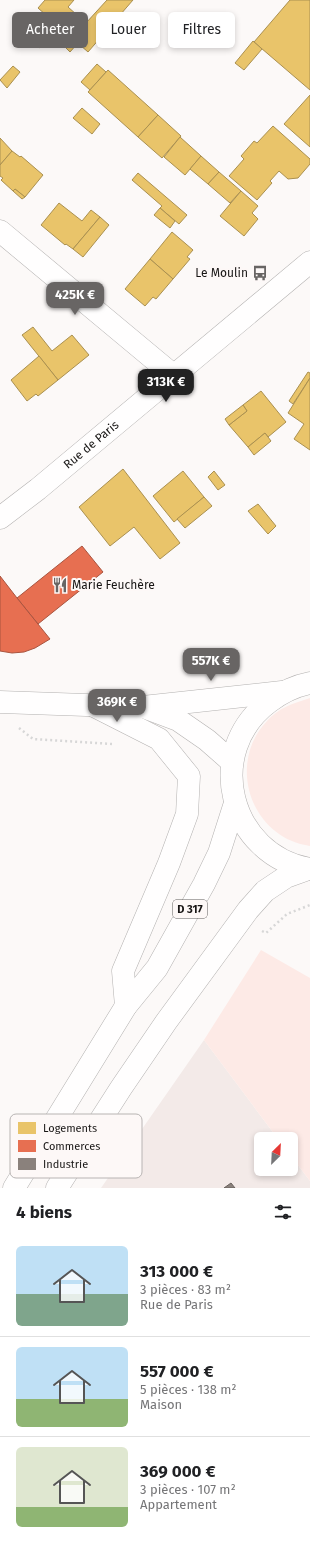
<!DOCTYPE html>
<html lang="fr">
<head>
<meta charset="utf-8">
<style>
	:root { --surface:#fff; --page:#f6f6f6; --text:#202124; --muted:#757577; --line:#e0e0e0; --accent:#686564 }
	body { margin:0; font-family:"Fira Sans",sans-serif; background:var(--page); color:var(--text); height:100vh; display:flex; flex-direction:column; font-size:15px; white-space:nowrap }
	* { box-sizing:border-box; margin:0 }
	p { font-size:13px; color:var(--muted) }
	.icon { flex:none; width:22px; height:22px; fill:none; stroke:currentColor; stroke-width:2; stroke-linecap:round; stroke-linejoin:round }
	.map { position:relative; height:1188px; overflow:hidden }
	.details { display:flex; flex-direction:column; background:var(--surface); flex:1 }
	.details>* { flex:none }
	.hud { position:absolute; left:12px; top:12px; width:286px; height:36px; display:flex; gap:8px }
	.needle { width:26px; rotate:24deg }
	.buttons { position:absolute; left:254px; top:1132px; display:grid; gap:8px }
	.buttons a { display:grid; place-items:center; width:44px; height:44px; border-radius:6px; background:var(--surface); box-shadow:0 2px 6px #0003; font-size:20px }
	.price { position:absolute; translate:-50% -34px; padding:0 9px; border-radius:8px; background:var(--accent); color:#fff; font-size:13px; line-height:26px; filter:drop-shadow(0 1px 2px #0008) }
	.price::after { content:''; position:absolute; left:50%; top:24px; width:12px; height:9px; margin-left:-6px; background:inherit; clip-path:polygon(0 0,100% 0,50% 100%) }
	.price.selected { background:#222; color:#fff }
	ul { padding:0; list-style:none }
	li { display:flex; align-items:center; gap:12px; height:100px; padding:0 16px }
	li+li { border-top:1px solid var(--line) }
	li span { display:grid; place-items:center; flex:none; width:112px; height:80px; border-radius:6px; color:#555 }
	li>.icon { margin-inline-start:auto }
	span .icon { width:48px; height:48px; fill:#fffc; stroke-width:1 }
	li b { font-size:17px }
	h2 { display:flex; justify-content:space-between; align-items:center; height:48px; padding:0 16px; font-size:17px }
	.pill { padding:0 14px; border-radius:6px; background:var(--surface); box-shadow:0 2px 6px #0003; font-size:14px; line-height:36px }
	.pill.selected { background:var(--accent); color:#fff }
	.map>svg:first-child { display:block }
	.built { fill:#f3eae8 }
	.green { fill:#fdeae6 }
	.homes { fill:#e9c46a; stroke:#aa9050 }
	.shops { fill:#e76f51; stroke:#a9543f }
	.industry { fill:#8a817c; stroke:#68615d }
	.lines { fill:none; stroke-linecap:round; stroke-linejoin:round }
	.minor-casing { stroke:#b3b1b0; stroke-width:23 }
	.tertiary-casing { stroke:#b3b1b0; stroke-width:23 }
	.primary-casing { stroke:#b3b1b0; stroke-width:23 }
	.path { stroke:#d7d7d7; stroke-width:2.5; stroke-dasharray:2 3; stroke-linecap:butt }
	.minor { stroke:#fffefe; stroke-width:22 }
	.tertiary { stroke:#fffefe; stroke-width:22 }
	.primary { stroke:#fffefe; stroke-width:22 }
	.labels { text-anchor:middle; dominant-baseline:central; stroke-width:4; stroke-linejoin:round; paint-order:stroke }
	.shield { fill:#fdf8f7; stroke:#5d5a59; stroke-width:1 }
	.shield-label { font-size:11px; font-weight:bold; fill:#181615 }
	.poi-label { font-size:12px; fill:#181615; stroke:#fdf8f7; text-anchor:end }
	.street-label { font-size:12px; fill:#181615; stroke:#fdf8f7 }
	.key { fill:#fdf8f7; stroke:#b8b4b3; stroke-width:1 }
	.key-label { font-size:11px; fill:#181615 }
</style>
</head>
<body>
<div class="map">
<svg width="310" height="1188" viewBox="0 0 310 1188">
	<rect width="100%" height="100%" fill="#fcf9f8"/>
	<!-- built -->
	<polygon class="built" points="204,1040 278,1139 261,1139 261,1169 291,1169 291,1156 310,1181 310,1188 101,1188"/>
	<!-- green -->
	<g class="green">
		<path d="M310,698V846C251,838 226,764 267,721C278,708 294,703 310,698Z"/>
		<polygon points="261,950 310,978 310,1181 291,1156 291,1139 278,1139 204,1040"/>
	</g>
	<!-- homes -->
	<g class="homes">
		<polygon points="45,0 74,0 68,7 86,23 107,0 133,0 88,52 38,8"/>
		<polygon points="290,0 310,0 310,90 254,42"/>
		<polygon points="48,22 56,29 40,48 32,41"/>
		<polygon points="66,33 77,44 70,52 59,41"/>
		<polygon points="253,41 262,49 244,70 235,63"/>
		<polygon points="97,64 106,72 90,90 81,82"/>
		<polygon points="13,66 20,72 7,88 0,80"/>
		<polygon points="108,70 158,115 138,137 88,92"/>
		<polygon points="310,95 310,147 284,124"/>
		<polygon points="82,108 100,124 92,134 73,118"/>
		<polygon points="158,115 181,136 162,158 138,137"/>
		<polygon points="273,126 310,159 310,164 298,178 288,179 279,171 270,181 272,183 257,200 229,176 244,159 241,156 254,141 257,143"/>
		<polygon points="180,137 201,156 185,175 164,157"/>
		<polygon points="0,138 12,151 0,165"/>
		<polygon points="12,151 20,157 21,156 43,175 25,197 15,189 13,191 1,180 3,178 0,176 0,165"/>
		<polygon points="201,156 219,172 208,184 190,169"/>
		<polygon points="219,172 241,191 230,203 208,184"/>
		<polygon points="138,173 187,215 179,224 160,208 162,206 132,180"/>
		<polygon points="15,189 25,197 22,199 13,191"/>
		<polygon points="241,191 258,206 252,213 258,219 244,236 220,216"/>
		<polygon points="59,203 82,221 91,210 100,217 73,249 66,244 65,245 41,225"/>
		<polygon points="160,208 175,221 170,228 154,215"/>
		<polygon points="100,217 109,225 83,257 73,249"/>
		<polygon points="172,232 193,250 187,257 190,259 173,279 150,259"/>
		<polygon points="150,259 173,279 156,299 153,297 145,306 125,289"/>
		<polygon points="33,327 52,351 72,335 89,355 58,380 22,335"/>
		<polygon points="39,356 58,380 38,396 36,394 27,401 11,380"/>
		<polygon points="308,372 310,373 310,378 293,404 289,401"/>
		<polygon points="310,378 310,450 294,439 304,424 288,413"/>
		<polygon points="261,391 286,422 268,437 265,433 248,447 229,425 247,411 243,405"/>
		<polygon points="243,405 247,411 229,425 225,419"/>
		<polygon points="265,433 271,441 254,455 248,447"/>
		<polygon points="123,469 180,543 160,559 134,527 110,546 79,507"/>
		<polygon points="183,471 204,497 174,522 153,496"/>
		<polygon points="214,471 225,485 218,490 208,477"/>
		<polygon points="204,497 212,506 185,528 177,519"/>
		<polygon points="258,504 276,526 268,534 248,511"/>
	</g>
	<!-- shops -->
	<g class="shops">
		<polygon points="82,546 103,572 38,624 17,598"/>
		<polygon points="0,576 17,598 50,639 35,648 24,652 12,653 0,651"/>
	</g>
	<!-- industry -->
	<polygon class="industry" points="231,1183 235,1188 224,1188"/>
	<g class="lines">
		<!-- minor casing -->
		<g class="minor-casing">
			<g id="minor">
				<polyline points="0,231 173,375"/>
				<path id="s1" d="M0,518L38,489L310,262"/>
			</g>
		</g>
		<!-- tertiary casing -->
		<g class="tertiary-casing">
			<g id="tertiary">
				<polyline points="0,702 143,707 282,692"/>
				<polyline points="146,708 178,720 207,740 232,762"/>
			</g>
		</g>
		<!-- primary casing -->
		<g class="primary-casing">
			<g id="primary">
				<path d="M310,683C294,686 282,692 269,702C203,751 229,855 310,869"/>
				<polyline points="92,705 159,739 189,776 187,814 169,863 123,971 126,1006"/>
				<polyline points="14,1188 126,1006 157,968 204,884 219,853 235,803"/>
				<polyline points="57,1188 121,1088 166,1022 248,910 265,891 286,877 308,869"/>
			</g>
		</g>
		<!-- path -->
		<g class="path">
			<polyline points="19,728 33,739 112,744"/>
			<polyline points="262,931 266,933 287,914 310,905"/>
		</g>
		<!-- minor -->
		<use href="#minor" class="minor"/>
		<!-- tertiary -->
		<use href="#tertiary" class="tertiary"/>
		<!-- primary -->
		<use href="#primary" class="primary"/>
	</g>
	<!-- icons -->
	<defs>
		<g id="bus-bare" transform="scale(1.2)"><path d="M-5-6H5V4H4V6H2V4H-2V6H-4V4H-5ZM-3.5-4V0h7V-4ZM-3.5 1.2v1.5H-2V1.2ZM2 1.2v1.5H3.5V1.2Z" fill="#686564" stroke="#fdf8f7" stroke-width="2.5" paint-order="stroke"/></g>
		<g id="restaurant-bare" transform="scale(1.2)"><path d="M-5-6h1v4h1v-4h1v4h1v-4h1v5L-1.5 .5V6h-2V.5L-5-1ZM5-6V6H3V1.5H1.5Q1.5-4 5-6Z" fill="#686564" stroke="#fdf8f7" stroke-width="2.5" paint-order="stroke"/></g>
	</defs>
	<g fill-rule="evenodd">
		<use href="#bus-bare" x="260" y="273"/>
		<use href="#restaurant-bare" x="60" y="585"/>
	</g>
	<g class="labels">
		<!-- shield labels -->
		<rect class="shield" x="173" y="900" width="34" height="18" rx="3"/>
		<g class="shield-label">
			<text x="190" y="909">D 317</text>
		</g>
		<!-- poi labels -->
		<g class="poi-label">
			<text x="248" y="273">Le Moulin</text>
			<text x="72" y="585" text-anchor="start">Marie Feuchère</text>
		</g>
		<!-- street labels -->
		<g class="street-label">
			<text stroke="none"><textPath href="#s1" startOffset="117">Rue de Paris</textPath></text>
		</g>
	</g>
	<!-- legend -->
	<rect x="10" y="1114" width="132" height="64" rx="6" class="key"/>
	<rect x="18" y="1122" width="18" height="12" fill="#e9c46a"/>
	<rect x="18" y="1140" width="18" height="12" fill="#e76f51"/>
	<rect x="18" y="1158" width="18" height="12" fill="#8a817c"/>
	<g class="key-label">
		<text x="43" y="1132">Logements</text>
		<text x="43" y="1150">Commerces</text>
		<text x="43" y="1168">Industrie</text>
	</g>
</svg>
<div class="buttons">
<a><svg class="needle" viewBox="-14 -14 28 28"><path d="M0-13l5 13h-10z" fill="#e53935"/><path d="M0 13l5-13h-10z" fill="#757577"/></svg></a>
</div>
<b class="price" style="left:75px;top:316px">425K €</b>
<b class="price selected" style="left:166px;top:403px">313K €</b>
<b class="price" style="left:211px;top:682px">557K €</b>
<b class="price" style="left:117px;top:723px">369K €</b>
<div class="hud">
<a class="pill selected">Acheter</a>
<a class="pill">Louer</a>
<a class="pill">Filtres</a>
</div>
</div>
<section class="details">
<h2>4 biens<svg class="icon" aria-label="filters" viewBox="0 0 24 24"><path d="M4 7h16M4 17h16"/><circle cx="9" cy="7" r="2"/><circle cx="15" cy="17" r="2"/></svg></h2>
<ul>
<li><span style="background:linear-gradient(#bfe0f5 60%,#7fa58c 0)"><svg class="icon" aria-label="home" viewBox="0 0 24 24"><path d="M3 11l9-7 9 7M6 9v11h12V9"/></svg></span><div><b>313 000 €</b><p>3 pièces · 83 m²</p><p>Rue de Paris</p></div></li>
<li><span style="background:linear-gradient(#bfe0f5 65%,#8fb573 0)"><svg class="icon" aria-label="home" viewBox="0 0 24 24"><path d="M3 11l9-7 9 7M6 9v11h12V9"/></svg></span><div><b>557 000 €</b><p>5 pièces · 138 m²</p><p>Maison</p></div></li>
<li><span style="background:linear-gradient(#dfe7d0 75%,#8fb573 0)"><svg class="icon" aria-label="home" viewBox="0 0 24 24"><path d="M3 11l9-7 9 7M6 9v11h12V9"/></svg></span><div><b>369 000 €</b><p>3 pièces · 107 m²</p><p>Appartement</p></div></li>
</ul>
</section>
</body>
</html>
